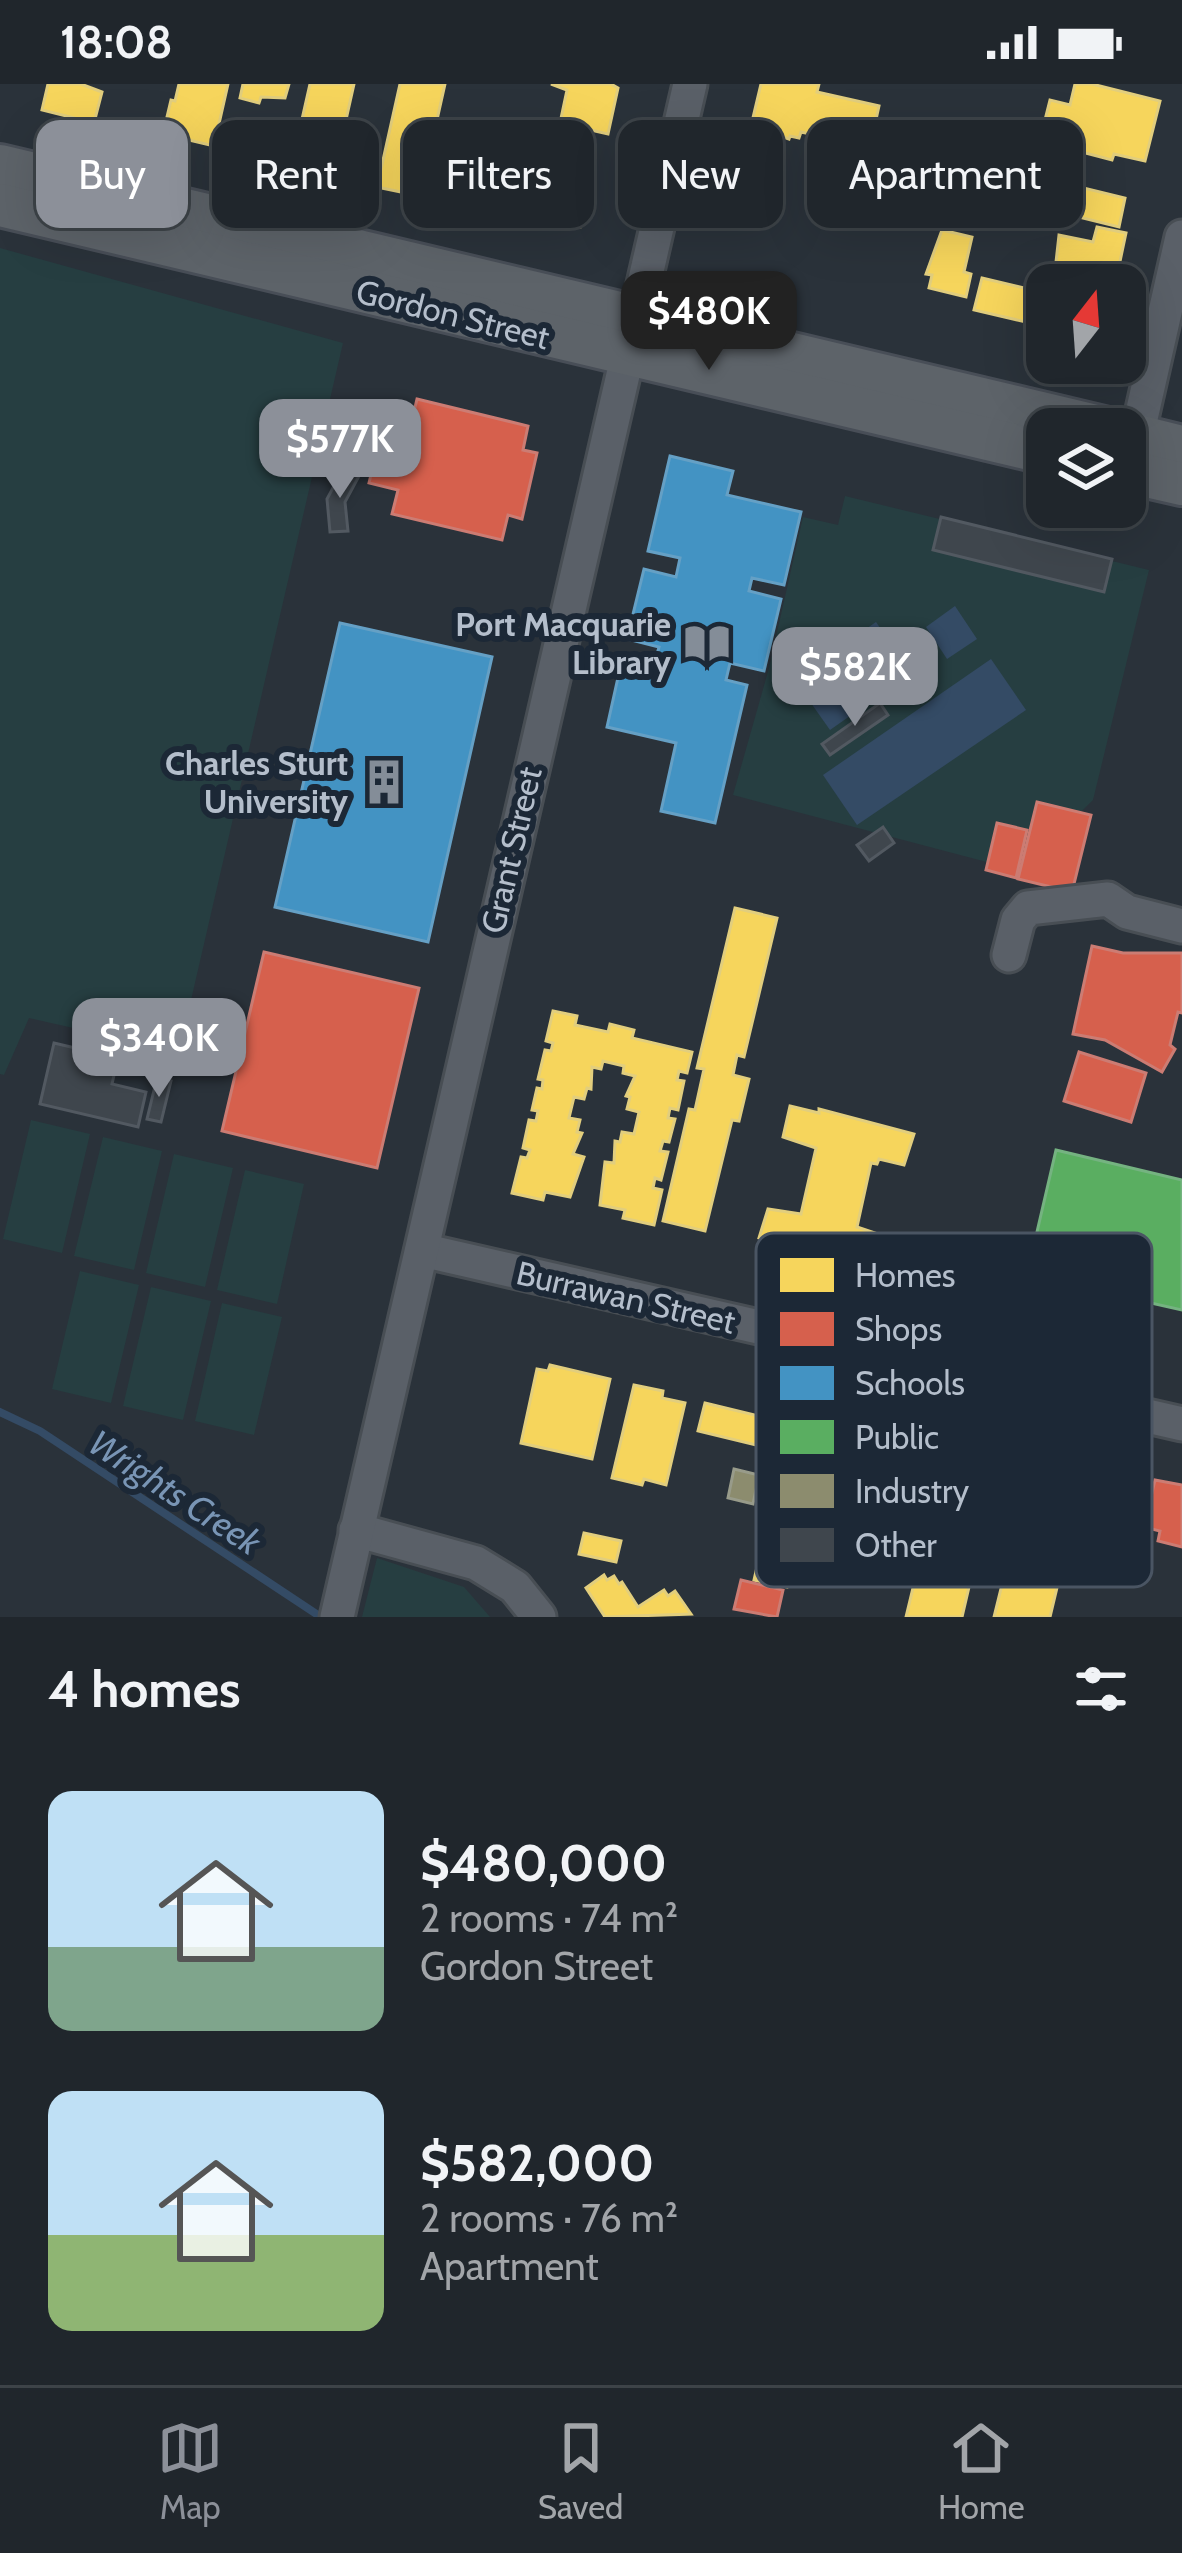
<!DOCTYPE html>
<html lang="en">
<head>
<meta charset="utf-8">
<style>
	:root { --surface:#20262c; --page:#2d3238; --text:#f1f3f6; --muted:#a2a5a9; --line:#3d4348; --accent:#8c9099 }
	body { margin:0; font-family:Cabin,sans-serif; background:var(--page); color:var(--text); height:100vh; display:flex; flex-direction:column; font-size:45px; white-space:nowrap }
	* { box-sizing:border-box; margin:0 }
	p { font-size:39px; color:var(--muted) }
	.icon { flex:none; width:66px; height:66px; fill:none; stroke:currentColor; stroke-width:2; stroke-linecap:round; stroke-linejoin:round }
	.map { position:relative; height:1533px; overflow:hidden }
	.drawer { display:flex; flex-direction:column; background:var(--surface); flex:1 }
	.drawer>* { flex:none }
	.top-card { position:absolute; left:36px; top:36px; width:1110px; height:108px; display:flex; gap:24px }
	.needle { width:78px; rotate:17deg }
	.fabs { position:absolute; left:1026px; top:180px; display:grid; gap:24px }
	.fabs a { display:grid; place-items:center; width:120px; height:120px; border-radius:24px; background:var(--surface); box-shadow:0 12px 48px #0002,0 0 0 3px var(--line); font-size:60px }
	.price { position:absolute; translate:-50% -102px; padding:0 27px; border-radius:24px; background:var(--accent); color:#fff; font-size:39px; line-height:78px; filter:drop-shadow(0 3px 6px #0008) }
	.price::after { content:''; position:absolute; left:50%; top:72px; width:36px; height:27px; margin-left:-18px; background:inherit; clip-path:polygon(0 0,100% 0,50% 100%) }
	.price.active { background:#222; color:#fff }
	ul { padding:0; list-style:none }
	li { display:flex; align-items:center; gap:36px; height:300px; padding:0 48px }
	li span { display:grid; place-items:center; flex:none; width:336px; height:240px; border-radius:24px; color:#555 }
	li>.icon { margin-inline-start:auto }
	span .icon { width:144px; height:144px; fill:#fffc; stroke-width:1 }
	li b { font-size:51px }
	h2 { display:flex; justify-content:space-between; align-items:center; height:144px; padding:0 48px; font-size:51px }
	.chip { padding:0 42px; border-radius:24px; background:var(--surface); box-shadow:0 12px 48px #0002,0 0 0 3px var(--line); font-size:42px; line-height:108px }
	.chip.active { background:var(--accent); color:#fff }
	.status { display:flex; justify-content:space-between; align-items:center; height:84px; padding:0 60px; background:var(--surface); direction:ltr }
	.status svg { height:33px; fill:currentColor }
	.tab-bar { display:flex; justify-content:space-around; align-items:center; height:168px; border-top:3px solid var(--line); background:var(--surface); font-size:33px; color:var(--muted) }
	.tab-bar a { display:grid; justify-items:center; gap:6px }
	.tab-bar .active { color:var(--accent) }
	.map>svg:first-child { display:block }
	.green { fill:#263e41 }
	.water { fill:#344b65 }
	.homes { fill:#f6d55c; stroke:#e2ce7d; stroke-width:3 }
	.shops { fill:#d6604d; stroke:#cc7c73; stroke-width:3 }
	.schools { fill:#4393c3; stroke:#65a0c5; stroke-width:3 }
	.public { fill:#5aae61; stroke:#75b381; stroke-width:3 }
	.industry { fill:#8c8c6e; stroke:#989b8a; stroke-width:3 }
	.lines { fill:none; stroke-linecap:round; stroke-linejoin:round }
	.stream { stroke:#344b65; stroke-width:8 }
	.building { fill:#3f464d; stroke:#525961; stroke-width:3 }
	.minor-casing { stroke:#484e54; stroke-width:39 }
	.major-casing { stroke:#484e57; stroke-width:48 }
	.minor { stroke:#5a6068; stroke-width:33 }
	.major { stroke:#5d6369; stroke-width:42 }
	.labels { text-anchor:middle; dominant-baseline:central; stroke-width:12; stroke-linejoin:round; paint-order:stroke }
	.street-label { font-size:33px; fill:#b4becb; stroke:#1c2836 }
	.poi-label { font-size:33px; font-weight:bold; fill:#b4becb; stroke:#1c2836; text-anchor:end }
	.water-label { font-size:36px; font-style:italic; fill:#7995b5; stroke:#1c2836 }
	.key { fill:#1c2836; stroke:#4a5563; stroke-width:3 }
	.key-label { font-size:33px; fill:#b4becb }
</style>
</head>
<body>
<div class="status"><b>18:08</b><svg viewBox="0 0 49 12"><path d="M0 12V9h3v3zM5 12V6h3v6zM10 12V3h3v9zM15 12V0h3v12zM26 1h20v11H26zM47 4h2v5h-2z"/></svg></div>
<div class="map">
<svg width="1182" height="1533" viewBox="0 0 1182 1533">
	<rect width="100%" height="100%" fill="#2a323a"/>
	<!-- green -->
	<g class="green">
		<polygon points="0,164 343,259 179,968 29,934 4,991 0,990"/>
		<polygon points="845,412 1149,486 1093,716 1021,787 733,711 769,584 803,433 838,441"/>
		<polygon points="31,1036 90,1050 62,1169 3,1155"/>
		<polygon points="103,1053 162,1067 134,1186 74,1172"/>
		<polygon points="174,1070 233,1084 205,1203 146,1189"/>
		<polygon points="245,1086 304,1100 277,1220 217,1206"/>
		<polygon points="80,1187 139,1201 111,1319 52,1305"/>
		<polygon points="151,1203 211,1217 183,1336 123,1322"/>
		<polygon points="222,1219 282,1233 254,1351 195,1337"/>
		<polygon points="377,1474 464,1503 490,1533 362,1533"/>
	</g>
	<!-- water -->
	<g class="water">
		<polygon points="955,522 977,555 947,575 926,543"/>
		<polygon points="876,538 911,589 830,646 794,595"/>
		<polygon points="991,575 1026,626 857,741 823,691"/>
	</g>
	<!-- homes -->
	<g class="homes">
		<polygon points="48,0 81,0 102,8 94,39 42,26"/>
		<polygon points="179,0 228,0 214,62 163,50 171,16 175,17"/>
		<polygon points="243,0 289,0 285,14 261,13 259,19 240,14"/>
		<polygon points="310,0 354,0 333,94 291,84"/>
		<polygon points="400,0 445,0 420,112 377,103"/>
		<polygon points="551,0 611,0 618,4 608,50 560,39 567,6"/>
		<polygon points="761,0 819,0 817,8 879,22 870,63 801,48 799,54 790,52 789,55 751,42"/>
		<polygon points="1075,0 1092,0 1160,17 1145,77 1114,70 1112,76 1066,64 1067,59 1053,56 1057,43 1044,40 1050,16 1070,21"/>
		<polygon points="468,44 513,55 502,103 481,98 482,91 458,86"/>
		<polygon points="530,65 577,75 574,91 564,88 561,101 588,107 580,143 561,139 560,145 545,142 547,135 544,135 542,145 515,139"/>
		<polygon points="1050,91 1068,95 1067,100 1125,114 1119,143 1042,124"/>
		<polygon points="1097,143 1126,149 1115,201 1077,201 1054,196 1059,151 1093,158"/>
		<polygon points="942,146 972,153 964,188 971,190 966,213 929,204 932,191 926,190"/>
		<polygon points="982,194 1033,206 1026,238 974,226"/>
		<polygon points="735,824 777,834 744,973 737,971 733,991 749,995 739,1037 732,1036 705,1147 663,1137 689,1025 695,1026 704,985 697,984"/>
		<polygon points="553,927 577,932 575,941 608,948 610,940 634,946 632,954 692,968 687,989 679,987 677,996 684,997 678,1026 670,1024 668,1034 675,1035 669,1058 663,1057 660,1067 668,1068 661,1096 655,1094 653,1104 662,1106 654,1141 623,1134 625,1126 600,1121 605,1078 614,1079 615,1057 620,1058 622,1048 634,1050 639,1028 627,1025 630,1013 626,1012 635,992 623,989 624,982 603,977 601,985 592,983 591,1005 587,1004 584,1015 574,1013 569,1034 580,1036 577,1048 582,1049 573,1070 584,1073 570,1113 545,1108 543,1116 512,1109 521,1073 527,1074 530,1066 523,1064 529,1036 536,1037 538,1027 532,1026 537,1004 542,1005 543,996 538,995 545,966 551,967 553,959 546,957"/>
		<polygon points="790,1022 819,1029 819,1025 914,1050 904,1081 879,1075 877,1080 871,1079 857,1143 887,1153 884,1183 787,1164 788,1161 759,1154 768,1125 801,1130 816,1064 783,1053"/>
		<polygon points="550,1281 610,1295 592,1375 521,1359 537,1285 548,1287"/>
		<polygon points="634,1301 663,1307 662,1314 685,1319 666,1401 644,1395 642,1401 612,1394"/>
		<polygon points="705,1319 763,1333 756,1361 698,1347"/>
		<polygon points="780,1328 841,1342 830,1388 814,1384 787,1503 754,1496 780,1383 768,1381"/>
		<polygon points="945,1371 997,1383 962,1533 906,1533"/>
		<polygon points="1029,1391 1081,1403 1050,1533 994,1533"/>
		<polygon points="584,1449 621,1457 616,1478 579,1470"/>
		<polygon points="604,1491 607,1496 614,1492 619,1500 622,1498 638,1523 664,1506 668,1512 675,1507 691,1530 605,1533 586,1504"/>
	</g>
	<!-- shops -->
	<g class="shops">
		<polygon points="417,315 528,342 523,366 537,369 522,435 508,431 502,456 392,430 398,406 369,399 385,334 411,340"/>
		<polygon points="1037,718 1091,731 1072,808 1018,795"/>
		<polygon points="997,739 1027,746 1016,794 986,786"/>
		<polygon points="1092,862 1123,869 1182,869 1182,929 1178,928 1170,961 1175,965 1162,988 1105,956 1073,950"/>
		<polygon points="264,868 419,904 377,1084 222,1047"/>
		<polygon points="1079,968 1146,989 1131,1038 1064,1017"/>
		<polygon points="1155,1396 1182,1401 1182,1463 1158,1457 1160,1447 1144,1443"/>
		<polygon points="741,1496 783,1506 777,1533 734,1525"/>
	</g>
	<!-- schools -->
	<g class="schools">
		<polygon points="670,372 733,387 727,411 801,428 784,501 752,494 749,507 781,515 764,587 730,579 726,596 747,601 715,739 661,727 676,659 607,643 623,571 655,578 659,563 627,555 644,485 676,493 680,474 648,467"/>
		<polygon points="340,539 492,573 428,858 275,823"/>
	</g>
	<!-- public -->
	<polygon class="public" points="1056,1066 1182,1096 1182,1226 1027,1191"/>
	<!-- industry -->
	<polygon class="industry" points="734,1385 759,1391 753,1420 728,1414"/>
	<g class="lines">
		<!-- stream -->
		<polyline class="stream" points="0,1328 40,1347 321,1533"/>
	</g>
	<!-- building -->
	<g class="building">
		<polygon points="344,383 359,392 345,418 348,447 330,448 327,415"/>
		<polygon points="941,433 1112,475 1104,508 933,466"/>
		<polygon points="880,619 888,631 830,671 822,660"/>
		<polygon points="883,743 894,759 869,777 857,761"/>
		<polygon points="54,959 118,974 112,1000 146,1008 138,1043 40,1020"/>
		<polygon points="157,994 171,997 161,1038 147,1035"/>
	</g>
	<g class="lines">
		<!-- minor casing -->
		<g class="minor-casing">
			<g id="minor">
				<polyline points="1137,352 1182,153"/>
				<polyline points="1009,871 1018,836 1028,824 1108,815 1127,828 1182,842"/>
				<polyline points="422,1166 1182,1340"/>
				<polyline points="909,1431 941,1284"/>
				<polyline points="356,1446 476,1479 515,1503 539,1533"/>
				<polyline points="337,1533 690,0"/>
			</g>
		</g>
		<!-- major casing -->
		<g class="major-casing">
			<g id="major">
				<polyline points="0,82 1108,345"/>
				<polyline points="0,121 1047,369"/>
				<polyline points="1125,349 1182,363"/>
				<polyline points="1125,387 1182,400"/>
			</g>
		</g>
		<!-- minor -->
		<use href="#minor" class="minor"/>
		<!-- major -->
		<use href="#major" class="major"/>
	</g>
	<!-- icons -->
	<defs>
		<g id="library-bare" transform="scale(3.6)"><path d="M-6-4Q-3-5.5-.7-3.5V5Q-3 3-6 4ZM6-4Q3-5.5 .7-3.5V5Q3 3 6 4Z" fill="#848d98" stroke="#1c2836" stroke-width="2.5" paint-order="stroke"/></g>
		<g id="building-bare" transform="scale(3.6)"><path d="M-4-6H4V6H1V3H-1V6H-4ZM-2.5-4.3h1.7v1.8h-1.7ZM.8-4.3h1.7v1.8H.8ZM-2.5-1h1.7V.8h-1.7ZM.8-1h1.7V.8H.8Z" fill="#848d98" stroke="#1c2836" stroke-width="2.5" paint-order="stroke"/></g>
	</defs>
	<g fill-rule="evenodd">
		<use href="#library-bare" x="707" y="559"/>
		<use href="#building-bare" x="384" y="698"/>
	</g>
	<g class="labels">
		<!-- street labels -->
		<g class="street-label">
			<text transform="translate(453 230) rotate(14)">Gordon Street</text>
			<text transform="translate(511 766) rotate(-77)">Grant Street</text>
			<text transform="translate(626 1213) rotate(13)">Burrawan Street</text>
		</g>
		<!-- poi labels -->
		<g class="poi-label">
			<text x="671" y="540">Port Macquarie<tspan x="671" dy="38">Library</tspan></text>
			<text x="348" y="679">Charles Sturt<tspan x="348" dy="38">University</tspan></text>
		</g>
		<!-- water labels -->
		<g class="water-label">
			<text transform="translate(175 1408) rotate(33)">Wrights Creek</text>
		</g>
	</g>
	<!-- legend -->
	<rect x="756" y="1149" width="396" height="354" rx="18" class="key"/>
	<rect x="780" y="1174" width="54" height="34" fill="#f6d55c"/>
	<rect x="780" y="1228" width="54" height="34" fill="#d6604d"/>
	<rect x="780" y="1282" width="54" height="34" fill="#4393c3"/>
	<rect x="780" y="1336" width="54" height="34" fill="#5aae61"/>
	<rect x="780" y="1390" width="54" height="34" fill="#8c8c6e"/>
	<rect x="780" y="1444" width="54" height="34" fill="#3f464d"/>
	<g class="key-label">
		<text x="855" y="1203">Homes</text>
		<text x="855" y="1257">Shops</text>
		<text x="855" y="1311">Schools</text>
		<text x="855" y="1365">Public</text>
		<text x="855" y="1419">Industry</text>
		<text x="855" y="1473">Other</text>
	</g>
</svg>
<div class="fabs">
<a><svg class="needle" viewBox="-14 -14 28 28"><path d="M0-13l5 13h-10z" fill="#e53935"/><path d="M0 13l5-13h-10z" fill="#a2a5a9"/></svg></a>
<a><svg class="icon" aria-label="layers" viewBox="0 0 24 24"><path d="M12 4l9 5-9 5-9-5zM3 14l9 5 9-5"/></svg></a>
</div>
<b class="price active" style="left:709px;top:289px">$480K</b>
<b class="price" style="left:340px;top:417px">$577K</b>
<b class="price" style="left:855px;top:645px">$582K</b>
<b class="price" style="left:159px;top:1016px">$340K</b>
<div class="top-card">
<a class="chip active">Buy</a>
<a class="chip">Rent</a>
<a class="chip">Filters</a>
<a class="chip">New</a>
<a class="chip">Apartment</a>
</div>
</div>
<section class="drawer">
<h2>4 homes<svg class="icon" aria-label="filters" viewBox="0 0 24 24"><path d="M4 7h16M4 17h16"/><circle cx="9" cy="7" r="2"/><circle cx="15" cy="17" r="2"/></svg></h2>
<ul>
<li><span style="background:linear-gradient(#bfe0f5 65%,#7fa58c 0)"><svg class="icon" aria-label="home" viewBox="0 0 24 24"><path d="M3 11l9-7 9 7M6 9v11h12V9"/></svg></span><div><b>$480,000</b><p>2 rooms · 74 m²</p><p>Gordon Street</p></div></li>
<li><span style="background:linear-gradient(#bfe0f5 60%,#8fb573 0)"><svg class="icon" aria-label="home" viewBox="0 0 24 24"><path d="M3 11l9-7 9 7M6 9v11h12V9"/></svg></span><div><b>$582,000</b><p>2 rooms · 76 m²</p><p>Apartment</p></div></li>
</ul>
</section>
<nav class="tab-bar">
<a class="active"><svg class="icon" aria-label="map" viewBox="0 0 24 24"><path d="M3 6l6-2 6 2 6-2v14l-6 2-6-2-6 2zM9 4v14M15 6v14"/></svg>Map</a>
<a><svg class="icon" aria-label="saved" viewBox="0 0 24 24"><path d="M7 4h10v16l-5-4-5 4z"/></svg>Saved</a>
<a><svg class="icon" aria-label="home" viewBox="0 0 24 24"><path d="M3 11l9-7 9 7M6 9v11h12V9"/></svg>Home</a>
</nav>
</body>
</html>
